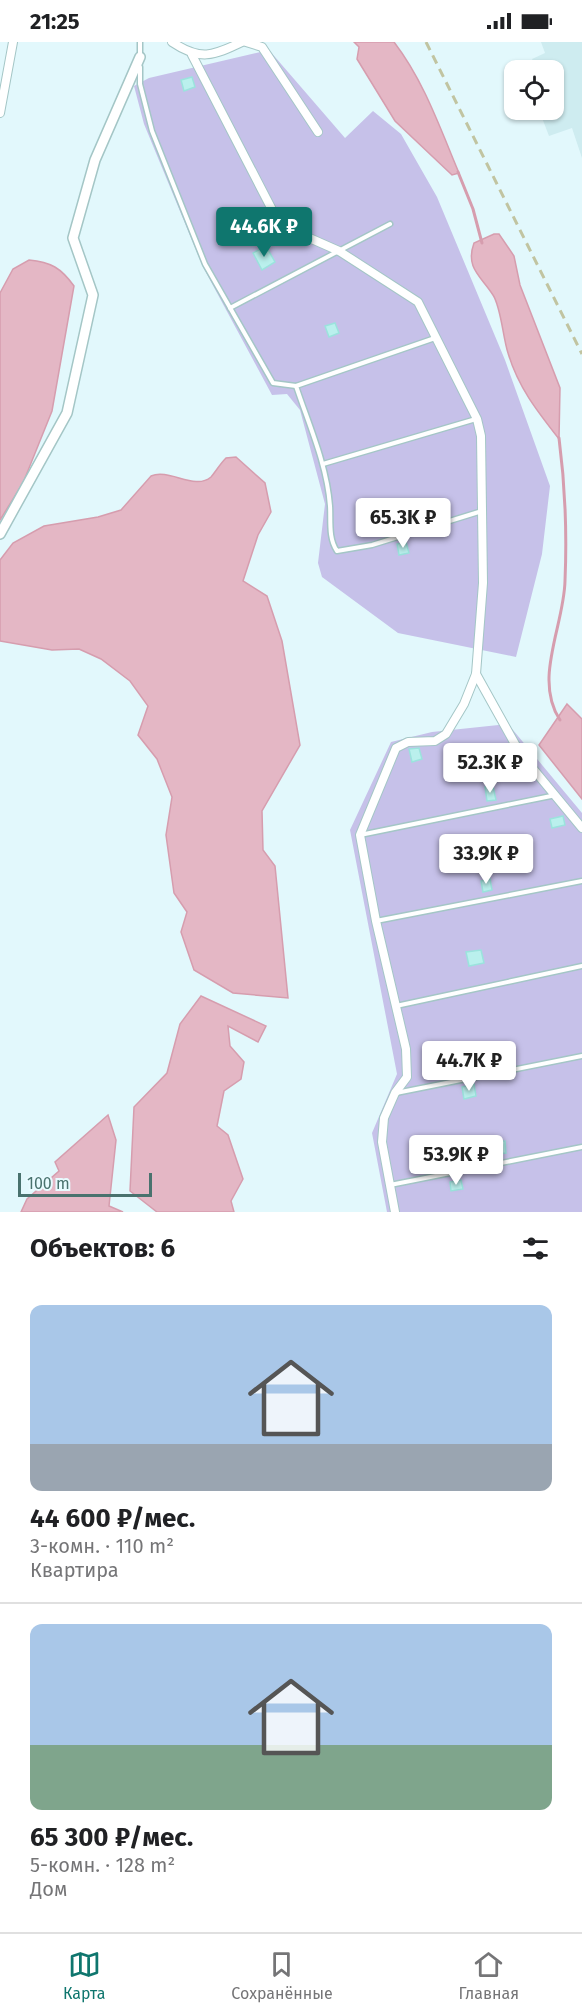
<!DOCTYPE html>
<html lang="ru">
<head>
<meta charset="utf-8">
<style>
	:root { --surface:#fff; --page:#f2f2f2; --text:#202124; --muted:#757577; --line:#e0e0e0; --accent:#0f766e }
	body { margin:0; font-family:"Fira Sans",sans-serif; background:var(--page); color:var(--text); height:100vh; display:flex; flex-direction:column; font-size:22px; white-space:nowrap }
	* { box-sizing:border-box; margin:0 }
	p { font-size:20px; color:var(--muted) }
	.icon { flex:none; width:33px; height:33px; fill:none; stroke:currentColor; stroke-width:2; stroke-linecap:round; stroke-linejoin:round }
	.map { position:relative; height:1170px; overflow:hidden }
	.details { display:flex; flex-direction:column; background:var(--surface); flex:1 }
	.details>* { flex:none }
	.buttons { position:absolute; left:504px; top:18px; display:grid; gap:12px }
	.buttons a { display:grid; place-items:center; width:60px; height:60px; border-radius:12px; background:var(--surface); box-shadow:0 2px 4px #0004; font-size:30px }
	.scale { position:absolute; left:18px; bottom:15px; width:134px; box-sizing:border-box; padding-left:6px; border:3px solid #49726e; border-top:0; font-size:16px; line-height:21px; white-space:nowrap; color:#49726e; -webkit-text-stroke:4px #e8fbff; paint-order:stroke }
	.price { position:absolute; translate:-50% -51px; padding:0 14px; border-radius:6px; background:#fff; color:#222; font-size:20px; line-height:39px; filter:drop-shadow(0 2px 3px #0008) }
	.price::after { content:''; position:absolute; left:50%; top:36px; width:18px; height:14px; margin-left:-9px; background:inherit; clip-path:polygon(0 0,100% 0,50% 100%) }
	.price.active { background:var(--accent); color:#fff }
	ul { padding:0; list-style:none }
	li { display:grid; align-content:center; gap:12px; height:318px; padding:0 30px }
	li+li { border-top:2px solid var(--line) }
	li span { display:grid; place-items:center; height:186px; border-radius:12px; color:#555 }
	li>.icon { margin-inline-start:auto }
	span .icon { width:108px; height:108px; fill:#fffc; stroke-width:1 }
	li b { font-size:26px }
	h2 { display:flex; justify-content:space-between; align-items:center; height:72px; padding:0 30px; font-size:26px }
	.status { display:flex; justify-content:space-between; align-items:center; height:42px; padding:0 30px; background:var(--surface); direction:ltr }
	.status svg { height:16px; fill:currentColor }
	.menu { display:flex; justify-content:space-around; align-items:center; height:84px; border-top:2px solid var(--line); background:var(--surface); font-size:16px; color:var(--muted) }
	.menu a { display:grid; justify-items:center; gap:3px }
	.menu .active { color:var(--accent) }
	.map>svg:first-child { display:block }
	.residential { fill:#ceecf0 }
	.green { fill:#c6c1e9 }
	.water { fill:#e4b7c5; stroke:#d69dae; stroke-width:1.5 }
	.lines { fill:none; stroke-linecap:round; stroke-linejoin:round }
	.stream { stroke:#d69dae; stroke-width:3 }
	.building { fill:#baf0ed; stroke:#9be3dd; stroke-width:1.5 }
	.service-casing { stroke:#a4c6c6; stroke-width:7 }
	.minor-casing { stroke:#a4c6c6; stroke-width:10 }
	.tertiary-casing { stroke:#a4c6c6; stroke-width:12 }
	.service { stroke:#fff; stroke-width:4 }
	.minor { stroke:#fff; stroke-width:8 }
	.tertiary { stroke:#fff; stroke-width:9 }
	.rail { stroke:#c1c4a1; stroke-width:3; stroke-dasharray:9 6; stroke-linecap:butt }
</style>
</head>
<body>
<div class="status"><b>21:25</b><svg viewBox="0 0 49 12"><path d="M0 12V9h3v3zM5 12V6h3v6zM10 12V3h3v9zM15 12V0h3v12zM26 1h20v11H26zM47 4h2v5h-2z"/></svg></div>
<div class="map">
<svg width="582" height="1170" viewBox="0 0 582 1170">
	<rect width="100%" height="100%" fill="#e2f8fc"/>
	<!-- residential -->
	<polygon class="residential" points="541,0 582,0 582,116 572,86 549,94 539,68 554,68 554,28 537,28 532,17 545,11"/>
	<!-- green -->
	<g class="green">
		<polygon points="269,8 345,96 373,69 401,92 437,155 505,318 550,444 542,512 516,615 398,591 322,535 318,521 325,462 300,368 287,352 272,353 203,225 144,82 134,44 149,36"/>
		<polygon points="508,682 582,771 582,1170 387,1170 372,1091 397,1032 350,788 391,700 432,690"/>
	</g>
	<!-- water -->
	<g class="water">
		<path d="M354,0H394C424,39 440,86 459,131L452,133L395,79L357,17L359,5Z"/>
		<path d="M494,192H499L514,214L520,243L560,346L559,397C537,369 518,345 508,311C503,296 501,265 493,253C481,234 465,226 474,201Z"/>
		<path d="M29,218C51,220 61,226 74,244L52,369L23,441L0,478V251L13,227Z"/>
		<path d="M236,415L265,441L271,470L258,493L243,539L267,554L282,599L300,703L262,769L263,808L275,824L288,956L233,951L194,928L181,890L187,870L174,851L166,793L172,755L157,717L138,693L148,664L130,639L101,617L79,607L52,608L0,599V518L13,501L44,484L98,475L121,468L151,434C169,426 195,449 211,435C216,429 220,422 226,416Z"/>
		<polygon points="567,662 582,677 582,757 539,703"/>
		<polygon points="201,954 266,984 258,1000 228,984 230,1004 244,1020 241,1037 224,1049 217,1084 228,1093 243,1137 231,1159 234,1170 157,1170 130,1149 134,1065 167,1031 180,982"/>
		<polygon points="108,1073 116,1098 109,1164 123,1170 21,1170 27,1157 59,1129 55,1120"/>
	</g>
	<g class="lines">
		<!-- stream -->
		<g class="stream">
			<polyline points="458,130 473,167 482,201"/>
			<path d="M559,396C565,442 567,492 565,539C564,584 533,637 560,678"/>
		</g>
	</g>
	<!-- building -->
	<g class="building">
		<polygon points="192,35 195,45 184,49 181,38"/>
		<polygon points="266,204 275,220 262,228 253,211"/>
		<polygon points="335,281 339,291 329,295 325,284"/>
		<polygon points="426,461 428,474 417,476 415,463"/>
		<polygon points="406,500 409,511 399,513 397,502"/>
		<polygon points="419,706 422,717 412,720 409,707"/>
		<polygon points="493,744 496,758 487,759 485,745"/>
		<polygon points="563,774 565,783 552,786 550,777"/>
		<polygon points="490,837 492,848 483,850 481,839"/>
		<polygon points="481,908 484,921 469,924 466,910"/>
		<polygon points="474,1042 476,1054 464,1057 462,1045"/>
		<polygon points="505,1099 506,1111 495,1112 494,1100"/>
		<polygon points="461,1138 463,1147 451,1149 450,1140"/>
	</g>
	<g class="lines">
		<!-- service casing -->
		<g class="service-casing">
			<g id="service">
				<polyline points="140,14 140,0"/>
				<polyline points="140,25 140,42 152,89 205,222 273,341 296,344"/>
				<polyline points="230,266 390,182"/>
				<path d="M435,296L296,344C309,383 327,423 330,464C331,478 328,496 337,509L372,503L482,469"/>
				<polyline points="323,422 476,377"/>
				<polyline points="360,793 556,753"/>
				<polyline points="376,879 582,839"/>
				<polyline points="396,964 582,924"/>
				<polyline points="396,1051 582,1014"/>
				<polyline points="390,1143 582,1105"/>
			</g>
		</g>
		<!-- minor casing -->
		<g class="minor-casing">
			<g id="minor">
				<path d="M172,0C200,19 213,14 242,0"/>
				<polyline points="246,0 262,5 318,90"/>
				<polyline points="192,13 280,183 339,209 418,260 477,377 481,394 483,541 476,632 464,662 446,692 435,699 408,700 396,706 360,793 376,879 406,1007 407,1035 395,1051 384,1076 382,1100 395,1170"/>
				<polyline points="0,71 13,0"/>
				<polyline points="476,632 520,711 582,786"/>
			</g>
		</g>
		<!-- tertiary casing -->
		<g class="tertiary-casing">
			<polyline id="tertiary" points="0,492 67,371 93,253 73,196 95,118 140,15"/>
		</g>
		<!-- service -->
		<use href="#service" class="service"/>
		<!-- minor -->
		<use href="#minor" class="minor"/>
		<!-- tertiary -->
		<use href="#tertiary" class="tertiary"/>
		<!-- rail -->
		<polyline class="rail" points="426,0 582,312"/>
	</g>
</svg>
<div class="buttons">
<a><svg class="icon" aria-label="locate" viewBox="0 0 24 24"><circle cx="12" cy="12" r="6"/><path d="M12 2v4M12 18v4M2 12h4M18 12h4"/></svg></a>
</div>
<div class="scale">100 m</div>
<b class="price active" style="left:264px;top:216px">44.6K ₽</b>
<b class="price" style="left:403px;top:507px">65.3K ₽</b>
<b class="price" style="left:490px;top:752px">52.3K ₽</b>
<b class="price" style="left:486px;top:843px">33.9K ₽</b>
<b class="price" style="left:469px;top:1050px">44.7K ₽</b>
<b class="price" style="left:456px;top:1144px">53.9K ₽</b>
</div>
<section class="details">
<h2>Объектов: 6<svg class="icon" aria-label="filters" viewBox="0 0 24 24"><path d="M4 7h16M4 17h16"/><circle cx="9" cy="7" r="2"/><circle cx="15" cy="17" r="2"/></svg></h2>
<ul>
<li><span style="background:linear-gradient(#a9c7e8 75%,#9aa5b1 0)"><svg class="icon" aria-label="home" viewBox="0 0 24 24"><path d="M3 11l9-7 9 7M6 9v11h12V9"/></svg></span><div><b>44 600 ₽/мес.</b><p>3-комн. · 110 m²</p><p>Квартира</p></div></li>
<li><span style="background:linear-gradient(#a9c7e8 65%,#7fa58c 0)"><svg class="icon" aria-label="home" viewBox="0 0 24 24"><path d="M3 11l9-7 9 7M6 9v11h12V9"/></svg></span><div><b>65 300 ₽/мес.</b><p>5-комн. · 128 m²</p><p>Дом</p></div></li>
</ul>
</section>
<nav class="menu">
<a class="active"><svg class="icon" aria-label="map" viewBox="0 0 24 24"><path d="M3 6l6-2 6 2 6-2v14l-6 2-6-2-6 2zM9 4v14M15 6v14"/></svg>Карта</a>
<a><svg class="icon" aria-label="saved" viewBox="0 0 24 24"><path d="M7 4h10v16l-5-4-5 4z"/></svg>Сохранённые</a>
<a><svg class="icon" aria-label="home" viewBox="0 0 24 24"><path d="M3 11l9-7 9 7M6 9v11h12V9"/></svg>Главная</a>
</nav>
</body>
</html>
